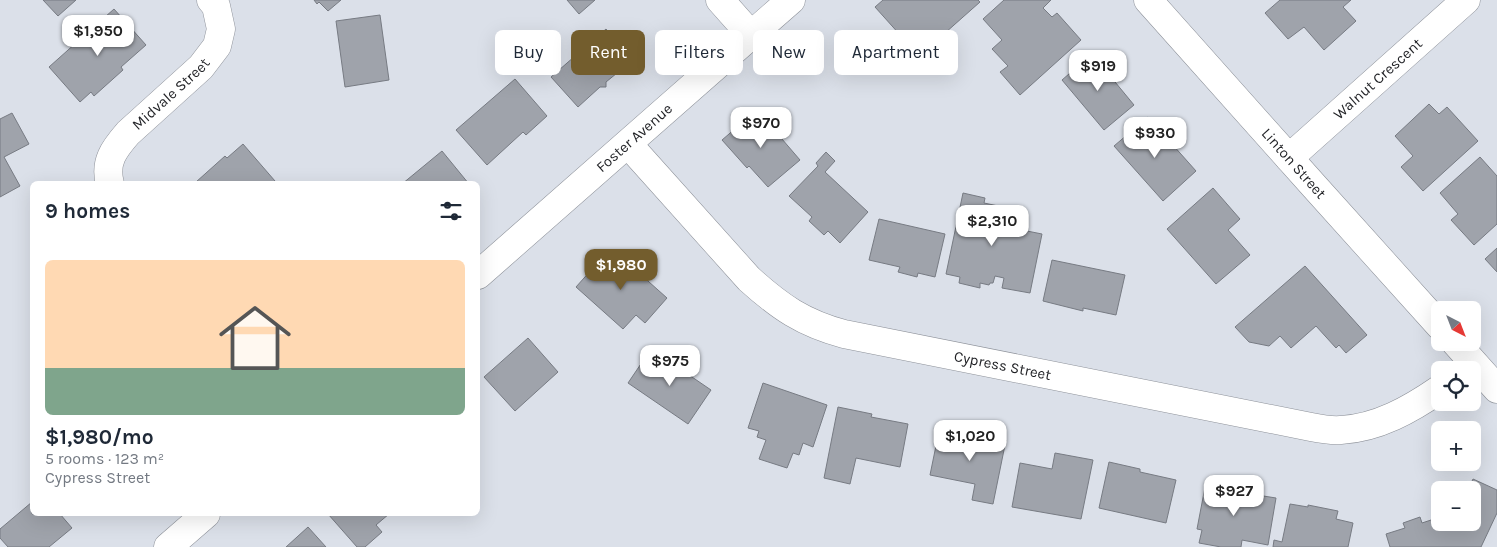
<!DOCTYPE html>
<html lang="en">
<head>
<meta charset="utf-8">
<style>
	:root { --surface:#fff; --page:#f2f2f3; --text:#1f2937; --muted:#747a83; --line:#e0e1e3; --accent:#735d2d }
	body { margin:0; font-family:Karla,sans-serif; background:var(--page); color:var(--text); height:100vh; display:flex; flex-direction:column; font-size:19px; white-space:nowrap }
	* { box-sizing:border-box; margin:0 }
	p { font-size:16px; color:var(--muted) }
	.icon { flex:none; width:28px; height:28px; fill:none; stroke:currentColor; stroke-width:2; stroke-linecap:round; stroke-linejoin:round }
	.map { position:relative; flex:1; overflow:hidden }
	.drawer { position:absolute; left:30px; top:181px; width:450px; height:335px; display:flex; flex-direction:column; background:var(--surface); border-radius:8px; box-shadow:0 5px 20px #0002 }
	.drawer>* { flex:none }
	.hud { position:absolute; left:495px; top:30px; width:475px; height:45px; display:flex; gap:10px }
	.needle { width:32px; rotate:138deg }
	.controls { position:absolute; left:1431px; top:301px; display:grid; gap:10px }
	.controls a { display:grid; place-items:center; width:50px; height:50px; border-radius:8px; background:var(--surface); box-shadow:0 5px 20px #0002; font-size:25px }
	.price { position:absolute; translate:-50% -42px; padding:0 11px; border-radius:10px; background:#fff; color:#222; font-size:16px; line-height:32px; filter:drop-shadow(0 1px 2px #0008) }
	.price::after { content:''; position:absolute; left:50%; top:30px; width:15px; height:11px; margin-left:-8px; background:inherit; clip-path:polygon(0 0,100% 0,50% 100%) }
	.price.on { background:var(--accent); color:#fff }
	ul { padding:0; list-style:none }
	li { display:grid; align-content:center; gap:10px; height:265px; padding:0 15px }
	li+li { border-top:1px solid var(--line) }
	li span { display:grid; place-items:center; height:155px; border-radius:8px; color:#555 }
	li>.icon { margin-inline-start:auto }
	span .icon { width:90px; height:90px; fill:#fffc; stroke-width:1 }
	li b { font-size:21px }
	h2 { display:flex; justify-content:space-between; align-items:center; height:60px; padding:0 15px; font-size:21px }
	.tag { padding:0 18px; border-radius:8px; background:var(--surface); box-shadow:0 5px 20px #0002; font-size:18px; line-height:45px }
	.tag.on { background:var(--accent); color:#fff }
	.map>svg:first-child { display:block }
	.building { fill:#9fa3ab; stroke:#777b83 }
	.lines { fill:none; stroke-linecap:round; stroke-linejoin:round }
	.minor-casing { stroke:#8d9199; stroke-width:29 }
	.tertiary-casing { stroke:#8d9199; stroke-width:29 }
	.minor { stroke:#fff; stroke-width:28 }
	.tertiary { stroke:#fff; stroke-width:28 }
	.labels { text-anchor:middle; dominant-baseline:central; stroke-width:5; stroke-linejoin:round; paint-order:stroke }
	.street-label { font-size:15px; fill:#1f2024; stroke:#fff }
</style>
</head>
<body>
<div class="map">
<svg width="1497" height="547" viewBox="0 0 1497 547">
	<rect width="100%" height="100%" fill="#dbe0e9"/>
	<!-- building -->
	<g class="building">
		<polygon points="43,0 76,0 58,16"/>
		<polygon points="314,0 341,0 328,11 319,2 317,4"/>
		<polygon points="567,0 595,0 579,14"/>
		<polygon points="883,0 978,0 980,2 919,56 875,7"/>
		<polygon points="1004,0 1051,0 1043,8 1052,17 1057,13 1081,40 1020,95 1000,72 1008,66 992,49 1002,40 983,19"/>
		<polygon points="1280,0 1351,0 1343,7 1356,21 1324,50 1304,27 1288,39 1265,13"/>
		<polygon points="114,9 146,45 121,67 123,70 94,96 91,92 80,102 49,67"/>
		<polygon points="380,15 389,80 345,87 336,21"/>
		<polygon points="606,29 633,60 606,82 606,87 600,87 578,107 551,77"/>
		<polygon points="1092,54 1134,105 1104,130 1062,80"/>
		<polygon points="515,79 547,116 526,135 523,132 487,165 456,130"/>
		<polygon points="1429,104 1439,114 1447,107 1478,141 1423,191 1401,167 1413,156 1395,136"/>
		<polygon points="757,110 800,160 768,187 749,166 747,168 722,140"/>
		<polygon points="12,113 29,144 4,157 20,186 0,197 0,119"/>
		<polygon points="1148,117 1196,171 1163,201 1114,146"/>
		<polygon points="243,144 275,181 271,184 197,184 196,182 225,156 227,158"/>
		<polygon points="442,151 469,184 402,184"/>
		<polygon points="826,152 835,161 825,172 868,212 840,243 828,231 824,235 809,221 812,217 789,196 818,166 816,163"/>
		<polygon points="1480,157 1497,176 1497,224 1474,245 1451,220 1458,214 1440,193"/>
		<polygon points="1213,188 1240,219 1228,230 1250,255 1216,284 1167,229"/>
		<polygon points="963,193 985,198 984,203 1003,207 1000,217 1024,222 1022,230 1042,234 1030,293 1002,288 1004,278 995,276 993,283 990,283 989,285 980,283 980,288 959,283 960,277 946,274"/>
		<polygon points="879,219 945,234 935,277 918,273 917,277 898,272 900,267 869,260"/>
		<polygon points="1497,248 1497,272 1485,259"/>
		<polygon points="609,250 628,267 630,265 667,298 645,323 636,315 623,329 576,287"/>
		<polygon points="1052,260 1125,275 1116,315 1083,308 1083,311 1043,301"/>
		<polygon points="1305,266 1367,335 1346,353 1339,345 1336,348 1316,326 1291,348 1280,336 1269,346 1249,342 1235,327"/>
		<polygon points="528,338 558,372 515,411 484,377"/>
		<polygon points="651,349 711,390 688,424 628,383"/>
		<polygon points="763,383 827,405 813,447 803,443 799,455 793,453 787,468 759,459 766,440 757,437 759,431 748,428"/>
		<polygon points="838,407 872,414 871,417 908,424 900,467 856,458 850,484 824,478"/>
		<polygon points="939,431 976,438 977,435 1006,440 993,504 972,500 975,484 930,475"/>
		<polygon points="1055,453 1093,460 1081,519 1012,507 1020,463 1052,469"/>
		<polygon points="1109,462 1140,469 1140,472 1176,480 1166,523 1099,508"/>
		<polygon points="1473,479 1497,490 1497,513 1481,547 1390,547 1386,534 1405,528 1403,523 1420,517 1422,523 1440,517 1440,522 1444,522 1445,524 1472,522 1472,490 1468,490"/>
		<polygon points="1206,482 1239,488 1238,492 1276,498 1268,545 1242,540 1241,547 1221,547 1199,543 1202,530 1197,529"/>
		<polygon points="32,502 32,514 60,514 72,528 49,547 8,547 0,538 0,529"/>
		<polygon points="1290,504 1308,507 1308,505 1338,511 1336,519 1353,523 1348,547 1273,547 1274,540 1282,542"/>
		<polygon points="328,514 389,514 376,525 382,532 365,547 357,547"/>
		<polygon points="308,527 326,547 286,547"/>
	</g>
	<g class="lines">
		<!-- minor casing -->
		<g class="minor-casing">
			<g id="minor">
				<polyline points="720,0 751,35"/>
				<path id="s1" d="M628,144L749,279C780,307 803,323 844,334L1311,427C1321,429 1331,431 1341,430C1378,428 1411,409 1440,389"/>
				<path id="s2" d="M1289,158L1466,0"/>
				<path id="s3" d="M110,184C104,162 114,149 128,133L201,67L217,46L221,29L216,6L211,0"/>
			</g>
		</g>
		<!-- tertiary casing -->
		<g class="tertiary-casing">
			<g id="tertiary">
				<path id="s4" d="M1148,0L1314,186L1440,326"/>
				<path id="s5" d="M478,275L791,0"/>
				<polyline points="1455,342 1497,389"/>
				<polyline points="168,547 206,514"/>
			</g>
		</g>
		<!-- minor -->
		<use href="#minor" class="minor"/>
		<!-- tertiary -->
		<use href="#tertiary" class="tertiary"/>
	</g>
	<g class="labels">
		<!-- street labels -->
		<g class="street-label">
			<text stroke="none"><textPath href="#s2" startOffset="119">Walnut Crescent</textPath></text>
			<text stroke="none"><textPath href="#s3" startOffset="115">Midvale Street</textPath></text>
			<text stroke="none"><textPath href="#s5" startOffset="208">Foster Avenue</textPath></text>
			<text stroke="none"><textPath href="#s4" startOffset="219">Linton Street</textPath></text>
			<text stroke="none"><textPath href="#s1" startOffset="454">Cypress Street</textPath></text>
		</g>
	</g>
</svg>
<div class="controls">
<a><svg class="needle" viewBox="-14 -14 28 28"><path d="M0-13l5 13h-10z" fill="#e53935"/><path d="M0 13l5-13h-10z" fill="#747a83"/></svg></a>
<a><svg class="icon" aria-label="locate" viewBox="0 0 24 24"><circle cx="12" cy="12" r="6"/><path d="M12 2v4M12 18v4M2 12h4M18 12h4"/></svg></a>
<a>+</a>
<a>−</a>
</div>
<b class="price" style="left:98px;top:57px">$1,950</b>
<b class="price" style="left:1098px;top:92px">$919</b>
<b class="price" style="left:761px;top:149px">$970</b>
<b class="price" style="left:1155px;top:159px">$930</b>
<b class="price" style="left:992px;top:247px">$2,310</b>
<b class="price on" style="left:621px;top:291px">$1,980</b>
<b class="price" style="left:670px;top:387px">$975</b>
<b class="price" style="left:970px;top:462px">$1,020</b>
<b class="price" style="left:1234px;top:517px">$927</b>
<div class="hud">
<a class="tag">Buy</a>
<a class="tag on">Rent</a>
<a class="tag">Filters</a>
<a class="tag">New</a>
<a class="tag">Apartment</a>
</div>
<section class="drawer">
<h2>9 homes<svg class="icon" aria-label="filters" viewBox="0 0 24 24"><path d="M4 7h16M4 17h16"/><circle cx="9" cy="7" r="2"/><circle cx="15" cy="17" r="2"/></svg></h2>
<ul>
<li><span style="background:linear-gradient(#ffd9b3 70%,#7fa58c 0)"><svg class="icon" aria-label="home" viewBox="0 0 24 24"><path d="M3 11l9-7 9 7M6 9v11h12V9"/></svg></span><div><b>$1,980/mo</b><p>5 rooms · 123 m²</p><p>Cypress Street</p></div></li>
</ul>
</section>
</div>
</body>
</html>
